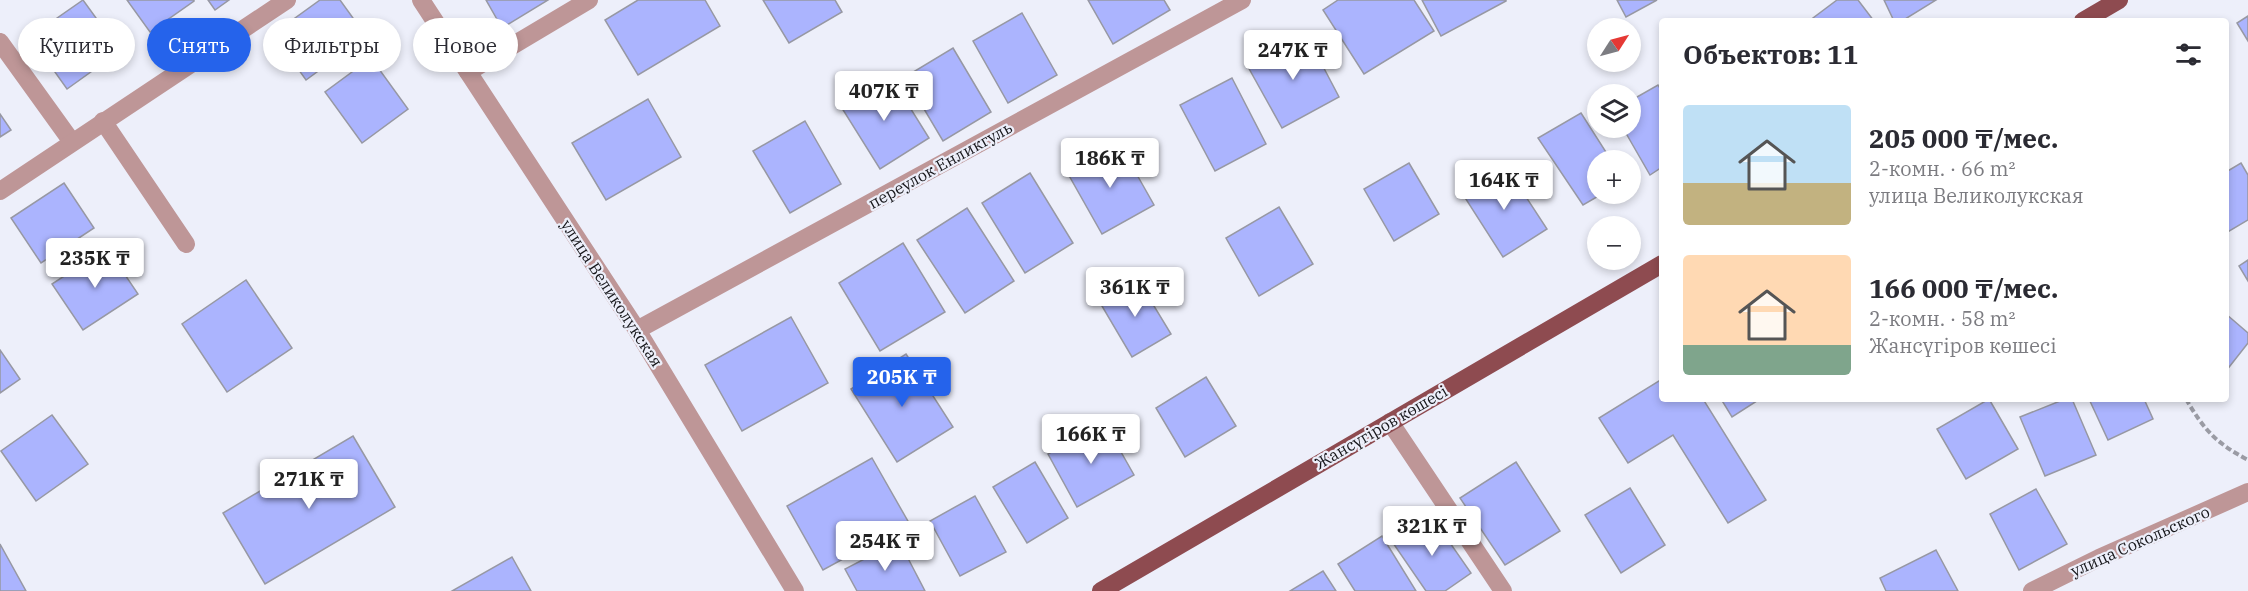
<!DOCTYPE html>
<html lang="ru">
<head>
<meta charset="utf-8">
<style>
	:root { --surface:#fff; --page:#f7f7f7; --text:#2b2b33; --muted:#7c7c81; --accent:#2563eb }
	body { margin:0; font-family:"IBM Plex Serif",serif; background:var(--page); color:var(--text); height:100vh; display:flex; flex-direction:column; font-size:22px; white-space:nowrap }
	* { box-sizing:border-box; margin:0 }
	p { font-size:20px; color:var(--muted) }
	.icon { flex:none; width:33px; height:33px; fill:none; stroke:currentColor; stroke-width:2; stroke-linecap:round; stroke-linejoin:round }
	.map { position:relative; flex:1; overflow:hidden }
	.panel { position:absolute; left:1659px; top:18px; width:570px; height:384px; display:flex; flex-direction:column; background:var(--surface); border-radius:6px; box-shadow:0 3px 9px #0003 }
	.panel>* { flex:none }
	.banner { position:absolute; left:18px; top:18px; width:570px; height:54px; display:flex; gap:12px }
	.needle { width:39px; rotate:54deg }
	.buttons { position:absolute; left:1587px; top:18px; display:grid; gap:12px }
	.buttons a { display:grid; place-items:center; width:54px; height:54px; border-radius:50%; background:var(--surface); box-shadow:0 3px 9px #0003; font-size:30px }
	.price { position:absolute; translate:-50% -51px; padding:0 14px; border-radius:6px; background:#fff; color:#222; font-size:20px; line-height:39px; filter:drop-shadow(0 2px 3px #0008) }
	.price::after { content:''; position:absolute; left:50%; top:36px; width:18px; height:14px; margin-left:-9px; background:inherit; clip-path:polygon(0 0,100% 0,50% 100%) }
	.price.active { background:var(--accent); color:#fff }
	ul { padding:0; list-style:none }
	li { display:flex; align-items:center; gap:18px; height:150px; padding:0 24px }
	li span { display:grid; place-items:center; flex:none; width:168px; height:120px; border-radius:6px; color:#555 }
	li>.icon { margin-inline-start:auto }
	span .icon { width:72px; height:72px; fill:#fffc; stroke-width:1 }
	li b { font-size:26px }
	h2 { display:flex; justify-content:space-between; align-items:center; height:72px; padding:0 24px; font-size:26px }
	.tag { padding:0 21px; border-radius:27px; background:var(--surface); box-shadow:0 3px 9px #0003; font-size:21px; line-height:54px }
	.tag.active { background:var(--accent); color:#fff }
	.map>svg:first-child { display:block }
	.building { fill:#abb4fe; stroke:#9798a3; stroke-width:1.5 }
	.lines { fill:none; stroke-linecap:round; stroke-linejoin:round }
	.path { stroke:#9a9ba4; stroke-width:4; stroke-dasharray:6 3; stroke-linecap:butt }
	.minor { stroke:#be9697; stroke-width:18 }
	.major { stroke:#8e4b50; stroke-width:18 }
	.labels { text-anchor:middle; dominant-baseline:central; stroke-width:4.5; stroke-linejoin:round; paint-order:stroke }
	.street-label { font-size:16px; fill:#16161a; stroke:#edeffa }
</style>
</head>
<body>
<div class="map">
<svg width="2248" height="591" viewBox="0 0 2248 591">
	<rect width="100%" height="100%" fill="#edeffa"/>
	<!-- building -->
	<g class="building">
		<polygon points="83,0 120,51 67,89 30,37"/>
		<polygon points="127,0 194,0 194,1 150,32"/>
		<polygon points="208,0 229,0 215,10"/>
		<polygon points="320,0 340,0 366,36 306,80 273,34"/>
		<polygon points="486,0 548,0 502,28"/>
		<polygon points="638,0 705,0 720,26 638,75 605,20"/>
		<polygon points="763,0 835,0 842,12 789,43"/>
		<polygon points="1088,0 1164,0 1170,10 1113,44"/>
		<polygon points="1338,0 1414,0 1434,31 1364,74 1323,10"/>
		<polygon points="1422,0 1506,0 1506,1 1441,36"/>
		<polygon points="1617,0 1657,0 1626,17"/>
		<polygon points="1837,0 1858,0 1874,21 1809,21"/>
		<polygon points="1884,0 1936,0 1902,21 1894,21"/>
		<polygon points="1022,13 1057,75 1008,103 973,41"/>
		<polygon points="2248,16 2248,41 2237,23"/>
		<polygon points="1306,34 1339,97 1282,128 1247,65"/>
		<polygon points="953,48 991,112 943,141 905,77"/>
		<polygon points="371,58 408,109 362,143 325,92"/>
		<polygon points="889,74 929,138 880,169 840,105"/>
		<polygon points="1232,78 1266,144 1215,171 1180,105"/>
		<polygon points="1658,85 1662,92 1662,167 1650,175 1623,128 1630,128 1630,101"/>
		<polygon points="648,99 681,157 606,200 572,143"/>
		<polygon points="1581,113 1611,160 1598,160 1598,194 1602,194 1583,205 1538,138"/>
		<polygon points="0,114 11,130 0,137"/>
		<polygon points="805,121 841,184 790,213 753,151"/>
		<polygon points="1119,143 1154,205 1102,234 1067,172"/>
		<polygon points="1409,163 1439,214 1394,241 1364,189"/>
		<polygon points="2241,163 2248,175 2248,220 2226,233 2226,172"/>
		<polygon points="1505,165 1547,229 1503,257 1462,193"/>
		<polygon points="1030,173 1073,243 1025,273 982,203"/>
		<polygon points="64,183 94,228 41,263 11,218"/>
		<polygon points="1279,207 1313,264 1259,296 1226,238"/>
		<polygon points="967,208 1014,281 965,313 917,240"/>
		<polygon points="903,243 945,312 880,351 839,283"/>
		<polygon points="107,248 138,294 83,330 52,284"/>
		<polygon points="2248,260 2248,281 2239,266"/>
		<polygon points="1137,278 1171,334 1132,357 1099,301"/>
		<polygon points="246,280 292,348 227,392 182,324"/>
		<polygon points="2226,314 2248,333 2248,343 2226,371"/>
		<polygon points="791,317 828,383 742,431 705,365"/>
		<polygon points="0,350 20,379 0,393"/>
		<polygon points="906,354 953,427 897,462 851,389"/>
		<polygon points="1206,377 1236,426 1185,457 1156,408"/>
		<polygon points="1662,379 1662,399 1703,399 1766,500 1728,523 1673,435 1628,463 1599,418"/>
		<polygon points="1721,399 1760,399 1732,417"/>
		<polygon points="1989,399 2018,449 1966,479 1937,429"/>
		<polygon points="2065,399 2072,399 2096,455 2045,476 2020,417"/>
		<polygon points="2089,399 2144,399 2153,419 2108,440"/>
		<polygon points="52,415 88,464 36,501 1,451"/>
		<polygon points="1104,422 1134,475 1077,507 1048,454"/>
		<polygon points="353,436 395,507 265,584 223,513"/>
		<polygon points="872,458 909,523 823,570 787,506"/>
		<polygon points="1035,462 1068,518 1027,543 993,487"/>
		<polygon points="1516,462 1560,531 1505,565 1460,498"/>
		<polygon points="1630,488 1665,545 1621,573 1585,515"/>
		<polygon points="2036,489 2067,544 2019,570 1990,514"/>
		<polygon points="975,496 1006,552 960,576 930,521"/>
		<polygon points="1432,517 1471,573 1445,591 1426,591 1393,543"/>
		<polygon points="1382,536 1416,591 1355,591 1338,564"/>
		<polygon points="899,541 925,591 857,591 845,569"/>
		<polygon points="0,544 26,591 0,591"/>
		<polygon points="1936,550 1958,591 1886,591 1880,578"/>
		<polygon points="512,557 531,591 452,591"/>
		<polygon points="1323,571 1336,591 1290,591"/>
	</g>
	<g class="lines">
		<!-- path -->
		<path class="path" d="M2186,399C2204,430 2216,443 2248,460"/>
		<!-- minor -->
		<g class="minor">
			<polyline points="421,0 637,330 795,591"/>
			<polyline points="0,42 72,142"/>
			<polyline points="468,72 589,0"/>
			<polyline points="103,121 186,244"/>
			<polyline points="0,191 287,0"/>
			<polyline points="637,330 1242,0"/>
			<polyline points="1390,422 1503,591"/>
			<polyline points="2032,591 2099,558 2248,492"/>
		</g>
		<!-- major -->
		<g class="major">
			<polyline points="2083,21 2119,0"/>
			<polyline points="1101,591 1662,264"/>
		</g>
	</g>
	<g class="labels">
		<!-- street labels -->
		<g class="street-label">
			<text transform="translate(940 165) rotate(-29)">переулок Енликгуль</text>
			<text transform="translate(612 293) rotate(57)">улица Великолукская</text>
			<text transform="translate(1381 427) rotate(-30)">Жансүгіров көшесі</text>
			<text transform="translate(2140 541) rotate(-24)">улица Сокольского</text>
		</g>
	</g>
</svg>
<div class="buttons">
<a><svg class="needle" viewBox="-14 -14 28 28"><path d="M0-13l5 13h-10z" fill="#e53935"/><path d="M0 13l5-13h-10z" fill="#7c7c81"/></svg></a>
<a><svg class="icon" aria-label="layers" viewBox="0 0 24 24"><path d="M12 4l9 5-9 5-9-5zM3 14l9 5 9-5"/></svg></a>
<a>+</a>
<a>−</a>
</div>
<b class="price" style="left:1293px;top:81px">247K ₸</b>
<b class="price" style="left:884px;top:122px">407K ₸</b>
<b class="price" style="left:1110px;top:189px">186K ₸</b>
<b class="price" style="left:1504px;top:211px">164K ₸</b>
<b class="price" style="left:95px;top:289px">235K ₸</b>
<b class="price" style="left:1135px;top:318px">361K ₸</b>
<b class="price active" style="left:902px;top:408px">205K ₸</b>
<b class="price" style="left:1091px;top:465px">166K ₸</b>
<b class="price" style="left:309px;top:510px">271K ₸</b>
<b class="price" style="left:1432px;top:557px">321K ₸</b>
<b class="price" style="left:885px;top:572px">254K ₸</b>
<div class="banner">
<a class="tag">Купить</a>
<a class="tag active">Снять</a>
<a class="tag">Фильтры</a>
<a class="tag">Новое</a>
</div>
<section class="panel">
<h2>Объектов: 11<svg class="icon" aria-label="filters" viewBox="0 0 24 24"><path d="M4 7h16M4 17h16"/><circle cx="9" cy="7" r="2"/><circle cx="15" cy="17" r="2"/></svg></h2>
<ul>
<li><span style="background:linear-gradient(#bfe0f5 65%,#c2b280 0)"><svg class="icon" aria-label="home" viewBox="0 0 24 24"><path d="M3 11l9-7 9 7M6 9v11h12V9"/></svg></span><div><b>205 000 ₸/мес.</b><p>2-комн. · 66 m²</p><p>улица Великолукская</p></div></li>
<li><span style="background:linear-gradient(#ffd9b3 75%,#7fa58c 0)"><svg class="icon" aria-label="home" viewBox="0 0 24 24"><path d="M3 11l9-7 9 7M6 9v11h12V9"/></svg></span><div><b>166 000 ₸/мес.</b><p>2-комн. · 58 m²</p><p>Жансүгіров көшесі</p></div></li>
</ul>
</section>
</div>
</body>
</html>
